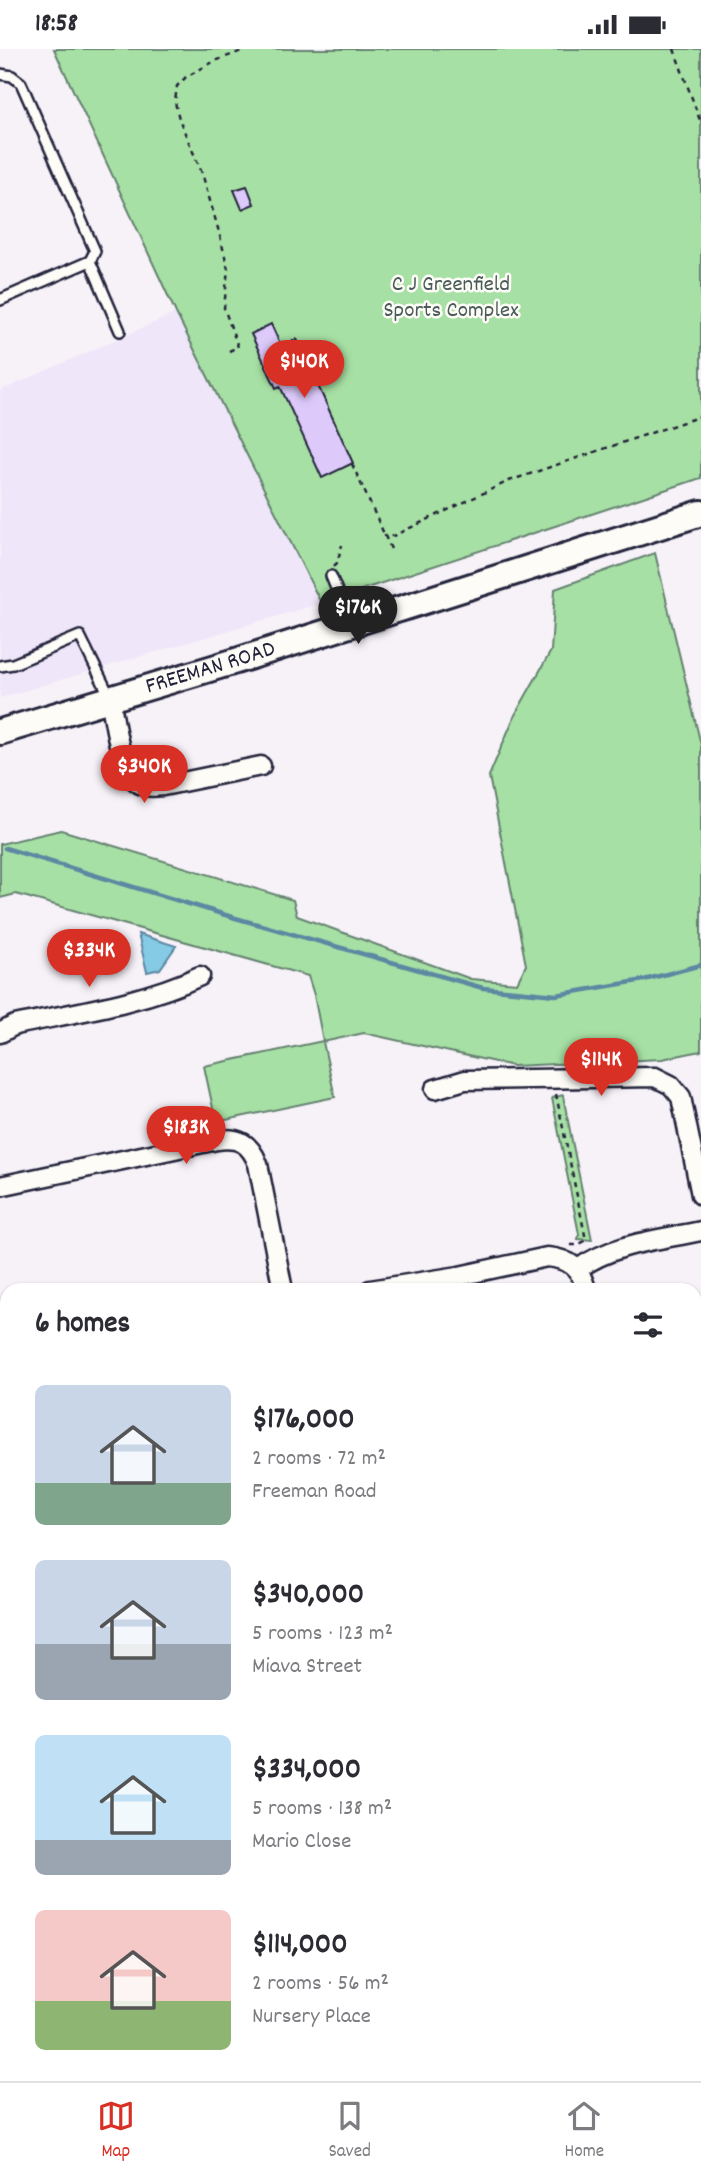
<!DOCTYPE html>
<html lang="en">
<head>
<meta charset="utf-8">
<style>
	:root { --surface:#fff; --page:#f7f7f7; --text:#2b2b33; --muted:#7c7c81; --line:#e1e1e2; --accent:#d93025 }
	body { margin:0; font-family:Dekko,sans-serif; background:var(--page); color:var(--text); height:100vh; display:flex; flex-direction:column; font-size:26px; white-space:nowrap }
	* { box-sizing:border-box; margin:0 }
	p { font-size:23px; color:var(--muted) }
	.icon { flex:none; width:38px; height:38px; fill:none; stroke:currentColor; stroke-width:2; stroke-linecap:round; stroke-linejoin:round }
	.map { position:relative; flex:1; overflow:hidden }
	.side { position:absolute; left:0px; top:1234px; width:702px; height:800px; display:flex; flex-direction:column; background:var(--surface); border-radius:21px 21px 0 0; box-shadow:0 2px 5px #0004 }
	.side>* { flex:none }
	.price { position:absolute; translate:-50% -60px; padding:0 16px; border-radius:24px; background:var(--accent); color:#fff; font-size:23px; line-height:46px; filter:drop-shadow(0 2px 4px #0008) }
	.price::after { content:''; position:absolute; left:50%; top:42px; width:21px; height:16px; margin-left:-10px; background:inherit; clip-path:polygon(0 0,100% 0,50% 100%) }
	.price.current { background:#222; color:#fff }
	ul { padding:0; list-style:none }
	li { display:flex; align-items:center; gap:21px; height:175px; padding:0 35px }
	li span { display:grid; place-items:center; flex:none; width:196px; height:140px; border-radius:10px; color:#555 }
	li>.icon { margin-inline-start:auto }
	span .icon { width:84px; height:84px; fill:#fffc; stroke-width:1 }
	li b { font-size:30px }
	h2 { display:flex; justify-content:space-between; align-items:center; height:84px; padding:0 35px; font-size:30px }
	.status { display:flex; justify-content:space-between; align-items:center; height:49px; padding:0 35px; background:var(--surface); direction:ltr }
	.status svg { height:19px; fill:currentColor }
	.tab-bar { display:flex; justify-content:space-around; align-items:center; height:98px; border-top:2px solid var(--line); background:var(--surface); font-size:19px; color:var(--muted) }
	.tab-bar a { display:grid; justify-items:center; gap:4px }
	.tab-bar .current { color:var(--accent) }
	.map>svg:first-child { display:block }
	.built { fill:#efe6f9 }
	.green { fill:#a7e0a4; stroke:#648170; stroke-width:2 }
	.water { fill:#85cbe6; stroke:#5d87a2; stroke-width:2 }
	.lines { fill:none; stroke-linecap:round; stroke-linejoin:round }
	.stream { stroke:#5d87a2; stroke-width:4.5 }
	.building { fill:#ddcafb; stroke:#22223b; stroke-width:2 }
	.lane-casing { stroke:#22223b; stroke-width:14 }
	.street-casing { stroke:#22223b; stroke-width:23 }
	.secondary-casing { stroke:#22223b; stroke-width:30 }
	.path { stroke:#22223b; stroke-width:2.5; stroke-dasharray:5 5; stroke-linecap:butt }
	.lane { stroke:#fdfcf7; stroke-width:9 }
	.street { stroke:#fdfcf7; stroke-width:18 }
	.secondary { stroke:#fdfcf7; stroke-width:24 }
	.labels { text-anchor:middle; dominant-baseline:central; stroke-width:5; stroke-linejoin:round; paint-order:stroke }
	.park-label { font-size:23px; fill:#4a5b5a; stroke:#fdfcf7 }
	.street-label { font-size:23px; fill:#22223b; stroke:#fdfcf7 }
</style>
</head>
<body>
<div class="status"><b>18:58</b><svg viewBox="0 0 49 12"><path d="M0 12V9h3v3zM5 12V6h3v6zM10 12V3h3v9zM15 12V0h3v12zM26 1h20v11H26zM47 4h2v5h-2z"/></svg></div>
<div class="map">
<svg width="701" height="2032" viewBox="0 0 701 2032">
	<rect width="100%" height="100%" fill="#f7f2f8"/>
	<filter id="ink" filterUnits="userSpaceOnUse"><feTurbulence type="fractalNoise" baseFrequency=".0143" numOctaves="2"/><feDisplacementMap in="SourceGraphic" scale="14" xChannelSelector="R" yChannelSelector="G"/><feConvolveMatrix kernelMatrix="1 2 1 2 8 2 1 2 1" color-interpolation-filters="sRGB"/></filter>
	<g filter="url(#ink)">
		<!-- built -->
		<polygon class="built" points="176,264 321,554 0,649 0,342"/>
		<!-- green -->
		<g class="green">
			<polygon points="54,0 701,0 701,429 321,554 176,264"/>
			<polygon points="655,504 701,696 701,1002 662,1010 513,1017 364,984 323,993 335,1048 216,1073 204,1017 323,992 314,946 308,927 16,845 0,849 0,795 61,781 293,851 297,867 471,930 517,934 526,916 489,727 515,666 551,602 555,540"/>
			<polygon points="563,1046 563,1047 592,1191 578,1190 579,1185 552,1049"/>
		</g>
		<!-- water -->
		<polygon class="water" points="138,885 176,897 160,920 147,923"/>
		<g class="lines">
			<!-- stream -->
			<polyline class="stream" points="5,799 232,868 483,939 556,946 644,931 701,916"/>
		</g>
		<!-- building -->
		<g class="building">
			<polygon points="247,137 254,155 242,160 234,141"/>
			<polygon points="271,275 281,297 297,290 353,414 322,429 280,337 276,339 251,285"/>
		</g>
		<g class="lines">
			<!-- lane casing -->
			<g class="lane-casing">
				<g id="lane">
					<polyline points="0,25 12,27 21,34 95,202 90,212 0,251"/>
					<polyline points="90,212 120,282"/>
					<polyline points="331,527 350,574"/>
					<polyline points="0,617 13,615 80,587 110,648"/>
					<polyline points="0,1763 7,1762"/>
					<polyline points="0,1774 7,1806"/>
					<polyline points="0,1913 7,1912"/>
					<polyline points="695,1915 701,1914"/>
					<polyline points="165,2026 166,2032"/>
					<polyline points="265,2026 266,2032"/>
					<polyline points="379,2026 380,2032"/>
					<polyline points="478,2032 496,2028"/>
					<polyline points="496,2032 496,2028 506,2026"/>
				</g>
			</g>
			<!-- street casing -->
			<g class="street-casing">
				<g id="street">
					<path d="M110,650C115,671 119,720 137,733C144,739 154,738 163,737L261,717"/>
					<path d="M0,984L15,976C77,963 142,954 200,927"/>
					<polyline points="435,1040 465,1031 655,1028 671,1036 681,1048 701,1146"/>
					<path d="M0,1137L217,1091C239,1088 250,1094 258,1115L283,1241"/>
					<path d="M578,1220C614,1194 659,1191 701,1182"/>
					<path d="M370,1241L459,1227L547,1208C570,1210 581,1219 586,1241"/>
					<polyline points="0,1316 7,1314"/>
					<polyline points="695,1368 701,1366"/>
					<polyline points="0,1441 5,1440"/>
					<polyline points="0,1513 7,1512"/>
					<polyline points="695,1536 701,1535"/>
					<polyline points="695,1666 701,1676"/>
					<polyline points="0,1698 7,1697"/>
					<polyline points="695,1746 701,1744"/>
					<polyline points="36,2026 38,2032"/>
					<polyline points="0,2029 12,2026"/>
				</g>
			</g>
			<!-- secondary casing -->
			<g class="secondary-casing">
				<g id="secondary">
					<path id="s1" d="M0,683L236,612L701,464"/>
				</g>
			</g>
			<!-- path -->
			<g class="path">
				<polyline points="674,0 701,74"/>
				<polyline points="229,302 238,298 224,259 228,220 219,183 202,124 179,70 175,53 177,37 186,28 215,12 247,0"/>
				<polyline points="352,415 385,487"/>
				<polyline points="391,500 385,487 393,487 509,432 701,367"/>
				<polyline points="334,517 337,514 342,496"/>
				<polyline points="556,1045 585,1186 585,1192 577,1196 568,1196"/>
			</g>
			<!-- lane -->
			<use href="#lane" class="lane"/>
			<!-- street -->
			<use href="#street" class="street"/>
			<!-- secondary -->
			<use href="#secondary" class="secondary"/>
		</g>
	</g>
	<g class="labels">
		<!-- park labels -->
		<g class="park-label">
			<text x="451" y="236">C J Greenfield<tspan x="451" dy="26">Sports Complex</tspan></text>
		</g>
		<!-- street labels -->
		<g class="street-label">
			<text stroke="none"><textPath href="#s1" startOffset="220">FREEMAN ROAD</textPath></text>
		</g>
	</g>
</svg>
<b class="price" style="left:304px;top:351px">$140K</b>
<b class="price current" style="left:358px;top:597px">$176K</b>
<b class="price" style="left:144px;top:756px">$340K</b>
<b class="price" style="left:89px;top:940px">$334K</b>
<b class="price" style="left:601px;top:1049px">$114K</b>
<b class="price" style="left:186px;top:1117px">$183K</b>
<section class="side">
<h2>6 homes<svg class="icon" aria-label="filters" viewBox="0 0 24 24"><path d="M4 7h16M4 17h16"/><circle cx="9" cy="7" r="2"/><circle cx="15" cy="17" r="2"/></svg></h2>
<ul>
<li><span style="background:linear-gradient(#c9d6e8 70%,#7fa58c 0)"><svg class="icon" aria-label="home" viewBox="0 0 24 24"><path d="M3 11l9-7 9 7M6 9v11h12V9"/></svg></span><div><b>$176,000</b><p>2 rooms · 72 m²</p><p>Freeman Road</p></div></li>
<li><span style="background:linear-gradient(#c9d6e8 60%,#9aa5b1 0)"><svg class="icon" aria-label="home" viewBox="0 0 24 24"><path d="M3 11l9-7 9 7M6 9v11h12V9"/></svg></span><div><b>$340,000</b><p>5 rooms · 123 m²</p><p>Miava Street</p></div></li>
<li><span style="background:linear-gradient(#bfe0f5 75%,#9aa5b1 0)"><svg class="icon" aria-label="home" viewBox="0 0 24 24"><path d="M3 11l9-7 9 7M6 9v11h12V9"/></svg></span><div><b>$334,000</b><p>5 rooms · 138 m²</p><p>Mario Close</p></div></li>
<li><span style="background:linear-gradient(#f6c9c9 65%,#8fb573 0)"><svg class="icon" aria-label="home" viewBox="0 0 24 24"><path d="M3 11l9-7 9 7M6 9v11h12V9"/></svg></span><div><b>$114,000</b><p>2 rooms · 56 m²</p><p>Nursery Place</p></div></li>
</ul>
</section>
</div>
<nav class="tab-bar">
<a class="current"><svg class="icon" aria-label="map" viewBox="0 0 24 24"><path d="M3 6l6-2 6 2 6-2v14l-6 2-6-2-6 2zM9 4v14M15 6v14"/></svg>Map</a>
<a><svg class="icon" aria-label="saved" viewBox="0 0 24 24"><path d="M7 4h10v16l-5-4-5 4z"/></svg>Saved</a>
<a><svg class="icon" aria-label="home" viewBox="0 0 24 24"><path d="M3 11l9-7 9 7M6 9v11h12V9"/></svg>Home</a>
</nav>
</body>
</html>
